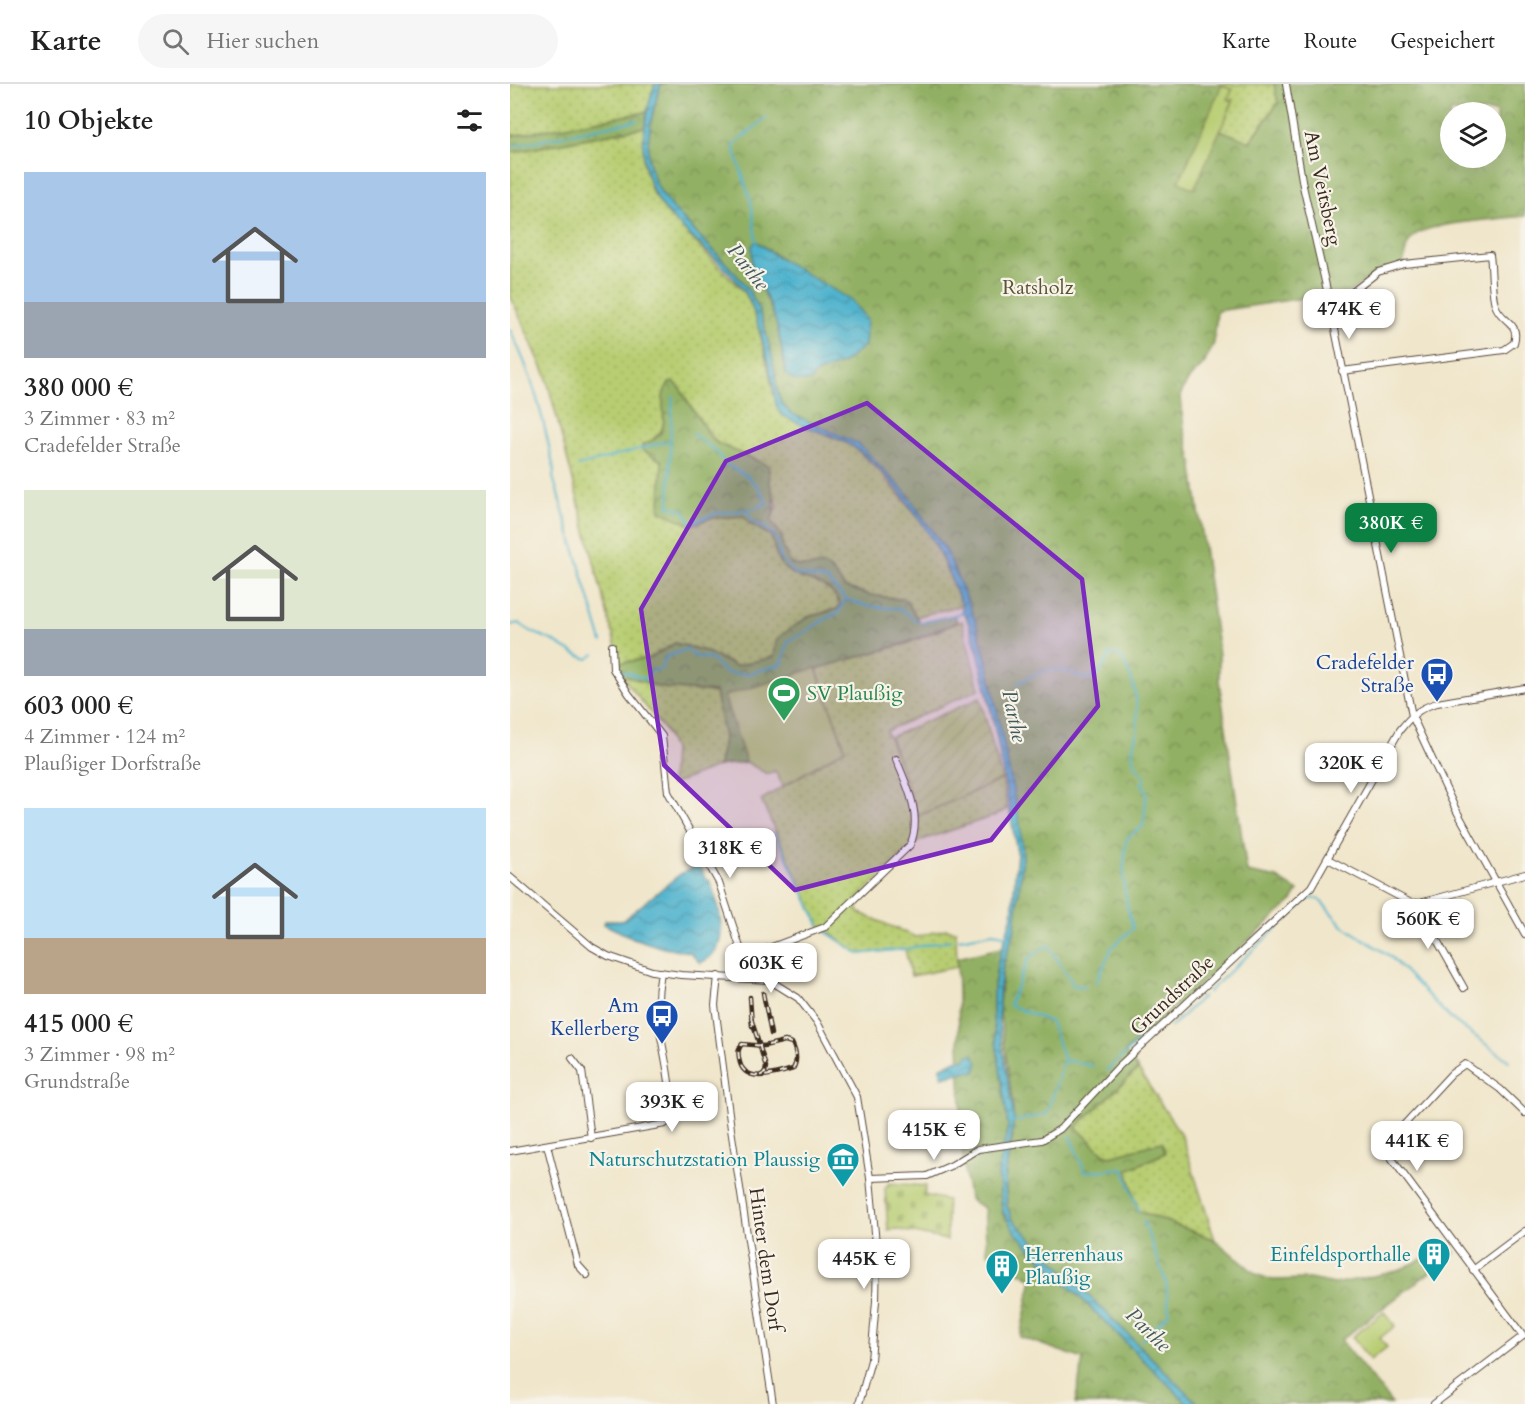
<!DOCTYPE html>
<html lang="de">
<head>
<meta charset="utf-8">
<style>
	:root { --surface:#fff; --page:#f6f6f6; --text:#222; --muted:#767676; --line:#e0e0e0; --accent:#0b8043 }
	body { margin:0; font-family:Cardo,serif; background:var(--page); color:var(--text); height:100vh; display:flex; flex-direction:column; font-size:22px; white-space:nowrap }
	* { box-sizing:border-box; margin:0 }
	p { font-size:20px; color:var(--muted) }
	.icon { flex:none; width:33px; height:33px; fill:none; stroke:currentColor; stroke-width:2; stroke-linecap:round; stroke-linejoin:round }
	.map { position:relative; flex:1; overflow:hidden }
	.drawer { display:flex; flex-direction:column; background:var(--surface); width:510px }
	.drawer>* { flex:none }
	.controls { position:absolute; left:930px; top:18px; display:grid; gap:12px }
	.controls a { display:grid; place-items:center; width:66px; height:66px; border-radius:50%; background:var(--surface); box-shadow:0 6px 24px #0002; font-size:30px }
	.price { position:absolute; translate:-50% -51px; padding:0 14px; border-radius:12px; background:#fff; color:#222; font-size:20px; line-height:39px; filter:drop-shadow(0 2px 3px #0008) }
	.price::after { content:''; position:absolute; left:50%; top:36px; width:18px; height:14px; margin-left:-9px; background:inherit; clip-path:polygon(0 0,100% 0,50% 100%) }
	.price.selected { background:var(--accent); color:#fff }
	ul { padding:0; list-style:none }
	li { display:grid; align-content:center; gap:12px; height:318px; padding:0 24px }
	li span { display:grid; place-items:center; height:186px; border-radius:0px; color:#555 }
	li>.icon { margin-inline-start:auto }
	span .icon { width:108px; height:108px; fill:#fffc; stroke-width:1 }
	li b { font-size:26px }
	h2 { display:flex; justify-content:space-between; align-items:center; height:72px; padding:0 24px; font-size:26px }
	header { display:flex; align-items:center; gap:36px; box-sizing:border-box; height:84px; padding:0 30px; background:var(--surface); border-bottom:2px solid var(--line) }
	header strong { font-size:28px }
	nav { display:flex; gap:33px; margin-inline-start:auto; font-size:21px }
	.search { width:420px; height:54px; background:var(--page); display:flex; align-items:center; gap:15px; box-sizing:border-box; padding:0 21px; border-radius:33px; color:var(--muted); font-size:22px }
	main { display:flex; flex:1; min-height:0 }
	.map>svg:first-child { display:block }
	.grass { fill:url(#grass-dots); stroke:#7a7c48; stroke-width:1.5 }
	.forest { fill:url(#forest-crowns); stroke:#666d41; stroke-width:1.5; fill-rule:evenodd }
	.cemetery { fill:url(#cemetery-stones); stroke:#7a7c48; stroke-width:1.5 }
	.garden { fill:url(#garden-furrows); stroke:#7a7c48; stroke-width:1.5 }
	.pitch { fill:#b8cd72; stroke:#7a7c48; stroke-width:1.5 }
	.water { fill:url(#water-waves); stroke:#446e76; stroke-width:1.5 }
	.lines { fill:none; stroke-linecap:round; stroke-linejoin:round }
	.stream { stroke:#4eb2cd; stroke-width:2 }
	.street-casing { stroke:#564638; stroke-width:8 }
	.street { stroke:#fff; stroke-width:6 }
	.rail-casing { stroke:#3b2a1e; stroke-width:4.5 }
	.rail { stroke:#f7f3e8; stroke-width:2; stroke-dasharray:7; stroke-linecap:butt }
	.marked { fill:#7b2cbf; fill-opacity:0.2; stroke:#7b2cbf; stroke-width:4.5; stroke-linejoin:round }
	.labels { text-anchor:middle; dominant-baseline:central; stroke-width:4.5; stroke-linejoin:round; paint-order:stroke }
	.street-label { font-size:20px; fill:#3b2a1e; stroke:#f7f3e8 }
	.park-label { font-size:20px; fill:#5a5333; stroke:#f7f3e8 }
	.transit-label { font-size:20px; fill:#164399; stroke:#f7f3e8; text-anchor:end }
	.leisure-label { font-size:20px; fill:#27864d; stroke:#f7f3e8; text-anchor:start }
	.culture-label { font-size:20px; fill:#0d838f; stroke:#f7f3e8; text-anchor:end }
	.water-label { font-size:21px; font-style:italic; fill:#425a5b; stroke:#f7f3e8 }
</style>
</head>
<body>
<header>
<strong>Karte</strong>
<div class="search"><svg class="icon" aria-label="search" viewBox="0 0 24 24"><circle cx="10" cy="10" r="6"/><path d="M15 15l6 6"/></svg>Hier suchen</div>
<nav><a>Karte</a><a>Route</a><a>Gespeichert</a></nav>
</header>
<main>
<section class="drawer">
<h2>10 Objekte<svg class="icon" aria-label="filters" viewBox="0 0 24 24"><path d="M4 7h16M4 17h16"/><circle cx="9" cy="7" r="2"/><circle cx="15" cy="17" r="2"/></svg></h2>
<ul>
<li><span style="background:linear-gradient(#a9c7e8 70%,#9aa5b1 0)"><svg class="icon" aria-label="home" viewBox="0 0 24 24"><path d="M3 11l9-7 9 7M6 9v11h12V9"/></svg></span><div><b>380 000 €</b><p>3 Zimmer · 83 m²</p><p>Cradefelder Straße</p></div></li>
<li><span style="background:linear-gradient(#dfe7d0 75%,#9aa5b1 0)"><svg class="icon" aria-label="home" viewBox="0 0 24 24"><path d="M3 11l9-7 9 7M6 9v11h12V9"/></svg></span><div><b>603 000 €</b><p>4 Zimmer · 124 m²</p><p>Plaußiger Dorfstraße</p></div></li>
<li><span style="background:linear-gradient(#bfe0f5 70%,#b9a48a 0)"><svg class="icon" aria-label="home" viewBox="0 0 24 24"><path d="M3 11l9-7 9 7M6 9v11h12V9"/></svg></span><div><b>415 000 €</b><p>3 Zimmer · 98 m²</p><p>Grundstraße</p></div></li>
</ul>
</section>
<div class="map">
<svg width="1015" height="1320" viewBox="0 0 1015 1320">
	<defs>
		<pattern id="grass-dots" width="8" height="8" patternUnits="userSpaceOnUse" patternTransform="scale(1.5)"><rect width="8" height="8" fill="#b8cd72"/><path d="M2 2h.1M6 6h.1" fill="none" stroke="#9fb062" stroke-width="1.8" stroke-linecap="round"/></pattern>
		<pattern id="forest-crowns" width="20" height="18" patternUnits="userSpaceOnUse" patternTransform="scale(1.5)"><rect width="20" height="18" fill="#92b064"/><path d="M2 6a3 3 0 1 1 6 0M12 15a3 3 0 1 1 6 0" fill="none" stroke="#788f52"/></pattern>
		<pattern id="cemetery-stones" width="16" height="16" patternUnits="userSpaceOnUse" patternTransform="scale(1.5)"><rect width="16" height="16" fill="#b8cd72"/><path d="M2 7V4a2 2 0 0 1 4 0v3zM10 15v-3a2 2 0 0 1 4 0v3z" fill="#9fb062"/></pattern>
		<pattern id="garden-furrows" width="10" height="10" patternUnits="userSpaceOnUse" patternTransform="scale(1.5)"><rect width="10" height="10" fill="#b8cd72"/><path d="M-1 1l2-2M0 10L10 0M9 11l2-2" fill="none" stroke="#9fb062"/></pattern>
		<pattern id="water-waves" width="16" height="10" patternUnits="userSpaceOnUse" patternTransform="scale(1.5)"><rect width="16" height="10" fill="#4eb2cd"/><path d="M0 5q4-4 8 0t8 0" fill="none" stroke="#4291a6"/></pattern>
	</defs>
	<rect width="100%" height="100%" fill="#f7f3e8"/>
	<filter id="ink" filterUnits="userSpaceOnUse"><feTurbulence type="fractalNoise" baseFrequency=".0167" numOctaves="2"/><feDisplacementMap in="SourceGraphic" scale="12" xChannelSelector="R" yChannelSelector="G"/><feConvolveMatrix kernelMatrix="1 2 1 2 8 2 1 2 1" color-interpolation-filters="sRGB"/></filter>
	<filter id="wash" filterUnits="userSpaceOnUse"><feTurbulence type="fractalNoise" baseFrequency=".008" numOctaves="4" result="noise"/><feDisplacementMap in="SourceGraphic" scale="24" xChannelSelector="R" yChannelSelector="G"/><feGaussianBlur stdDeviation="1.35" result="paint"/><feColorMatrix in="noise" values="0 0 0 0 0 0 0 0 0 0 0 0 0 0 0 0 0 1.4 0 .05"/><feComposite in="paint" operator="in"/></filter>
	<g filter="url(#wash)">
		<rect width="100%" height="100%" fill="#f0e6cb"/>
		<!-- grass -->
		<g class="grass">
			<polygon points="0,0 145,0 137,28 0,52"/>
			<polygon points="710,0 764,0 768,19 739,58 710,46 723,18 718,15 722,6"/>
			<path d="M135,43L133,78L142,108L156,128L235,209L246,232L267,323L281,336L343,362L372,390L419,447L452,521L406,533L396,516L360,511L334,503C309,465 314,491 281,480L273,463L271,451L261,437L267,421L258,395L259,382L207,359L185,329L153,313C154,347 157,344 132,365L152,377L150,427L182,441L201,434L234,432L240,440L261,452C264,460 265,472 270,479C286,499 321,494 330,521L327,525L298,533L269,553L266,558L264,573L226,582L195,567L165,559L140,574L110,579L36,292L0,211V69Z"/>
			<polygon points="452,537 469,605 376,647 395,692 408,732 492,695 497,725 484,732 409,757 349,813 348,828 406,853 436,845 446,847 447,883 401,892 395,865 349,870 309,841 251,716 335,665 306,584 396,560"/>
			<polygon points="110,590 152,604 205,608 214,654 209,682 161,701 163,665 155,647"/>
			<polygon points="628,985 672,1052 705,1156 629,1127 616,1091 617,1086 655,1069 652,1058 601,1072 594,1070 566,1043"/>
		</g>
		<!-- forest -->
		<g class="forest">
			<path d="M151,0H710L712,1L669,98L684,105L710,46L740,58L768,19L764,0H1015V132C990,135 924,138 905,151C896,159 894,169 894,180C885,183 874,184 866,189C844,202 837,219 807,212L707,227L704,259L694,280L678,296L670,312L674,345L682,377L709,571V596L737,788L767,794L788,807L781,818L615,968L628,985L566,1043L594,1070L601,1072L652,1058L655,1069L617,1086L629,1127L705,1156L746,1190L762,1196L799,1195L825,1200L887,1187L940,1162L945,1169L831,1256L882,1320H688L502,1135L497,1122L495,1095L503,1053V1021L489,922L493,882L505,843L513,772L508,734L478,581L465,535L437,468L397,410L348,360L280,329L271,318C265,306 266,291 263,278C258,256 253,232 242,212C234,197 219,183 207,170C145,106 121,94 151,0ZM940,28H986V74H940ZM246,157L294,190L334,279L304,290H276L266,237L251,202Z"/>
			<polygon points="137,28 135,43 0,69 0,52"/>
			<path d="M163,298L168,301L200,353L207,359L259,382C256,407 271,409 261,437L271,451L273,463L281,480C314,491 309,465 334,503L360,511L396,516L410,539L445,531L447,538L396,559L214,612L236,678L209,682L214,654L205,608L152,604L110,590L107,585L110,579L140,574L165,559L195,567L225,582L264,573L266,558L269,553L298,533L327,525L330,521C321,493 284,501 270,479C265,471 264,460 261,452L240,440L234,432L201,434L182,441L150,427L152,377L132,366V361C172,348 141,322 159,299Z"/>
			<polygon points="494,863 488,877 483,911 483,935 498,1042 488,1088 493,1131 520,1164 678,1320 565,1320 573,1275 510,1253 522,1195 477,1169 474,1124 459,1115 452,1066 447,874"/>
		</g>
		<!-- cemetery -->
		<polygon class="cemetery" points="379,1099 416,1102 414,1111 437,1116 437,1156 386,1145 378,1146 375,1104"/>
		<!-- garden -->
		<polygon class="garden" points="470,614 492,695 408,732 380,653"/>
		<!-- pitch -->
		<g class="pitch">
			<polygon points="712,1 722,6 718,15 723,17 684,105 669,98"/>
			<polygon points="306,584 335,665 273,702 265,687 257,690 236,678 214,612"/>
			<polygon points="874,1228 885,1242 870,1254 877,1263 860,1276 842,1253"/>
		</g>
		<!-- water -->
		<g class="water">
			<path d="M145,0H151C121,94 145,106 207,170C219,183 234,197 242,212C253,232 258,256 263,278C266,291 265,306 271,318L280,329L349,360L397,410L437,468L465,535L478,581L510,740L513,772L504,849L493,880L489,910V940L504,1035L495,1095L497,1122L502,1135L688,1320H678L520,1164L504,1147L492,1126L488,1088L498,1042L483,935V910L488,877L502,832L507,768L486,650L468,569L456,532L451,529C454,519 447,512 444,503C429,458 383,389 342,362C320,348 292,345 271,330L266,321C262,294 248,228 234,207C193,150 125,131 134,49C136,33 139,15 145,0Z"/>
			<path d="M246,157L267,173L341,216L357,236L355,261L334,279L305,290L301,297H285L276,290C270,255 266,219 242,191V162Z"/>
			<path d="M185,782H190L195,794L199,796C210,821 223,866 190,879L180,868L153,864L123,854L94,840L95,837H112L169,791Z"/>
			<polygon points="463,970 468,979 465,988 458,987 432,993 430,984 448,975 455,976 457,972"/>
		</g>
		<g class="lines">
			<!-- stream -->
			<g class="stream">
				<polyline points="0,63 127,36"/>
				<polyline points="246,157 241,118 223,61 257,33"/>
				<path d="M0,246C23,291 34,337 44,386L43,393L92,558"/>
				<path d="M163,313C159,350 161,386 159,422L174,426L181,439L207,429L237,426L242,437L257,445L267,455L270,475L286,490L317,496L334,514"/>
				<polyline points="183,350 207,368 215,380 237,392 249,404 257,420 237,426"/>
				<polyline points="68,382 158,357"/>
				<path d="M0,541L9,539C24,552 29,549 43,557C56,565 64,571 78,575L85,570"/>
				<path d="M107,585L135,595L141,587L151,585L156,573L177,565L184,572L201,575L216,589L238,590L272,580L278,557C297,549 310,536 329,528L335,515L357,522L390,525L410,539L454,529"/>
				<path d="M507,600C535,584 545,580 575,595L589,591L600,570L609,571C625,593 629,619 627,646C625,657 620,666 624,678C626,683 632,689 635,693L632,700L637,708L633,742L617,754C611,787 613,812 623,844L602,863L586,899"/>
				<polyline points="265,749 309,841"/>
				<polyline points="316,848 349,870 395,865 441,856"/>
				<polyline points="449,855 483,849 499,852"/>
				<polyline points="698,908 798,815 808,814 833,842 880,872 940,934 999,977"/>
				<polyline points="661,943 693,912"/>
				<polyline points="554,976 583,982"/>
				<polyline points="597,986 641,946"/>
				<polyline points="502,1038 537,1030 554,976 541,938 499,921 519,874 538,861 564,902 576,902"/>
				<polyline points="560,1053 575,1088 613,1084 629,1127"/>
				<polyline points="632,1256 659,1229 656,1198 633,1136"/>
			</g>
		</g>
	</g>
	<g filter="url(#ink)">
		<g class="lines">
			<!-- street casing -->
			<g class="street-casing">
				<g id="street">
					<polyline points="776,0 793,102 819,215 902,632 945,724 1015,850"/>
					<path d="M819,215L841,209L868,188L894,180L980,171C982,183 981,213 986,223C993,239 1010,238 1004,259L994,266L832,287"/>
					<polyline points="102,562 103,585 119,610 152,652 158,708 209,799 240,894"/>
					<polyline points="818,775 901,819 910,819 1015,790"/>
					<polyline points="0,793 82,863 98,872 142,887 171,891 259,896 288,914 307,938 347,1013 360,1094 367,1171 366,1217 361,1276 349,1320"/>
					<polyline points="906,819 954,904"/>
					<path d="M235,873L315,843L400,761C413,732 397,702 386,675"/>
					<polyline points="208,892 205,921 221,1045 263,1320"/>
					<polyline points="62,974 72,987 81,1054"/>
					<polyline points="37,1061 68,1181 77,1191"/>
					<path d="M0,1067L155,1040C169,1019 151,962 148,935C147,919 148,904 151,888"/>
					<path d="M360,1094L417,1092L442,1081L468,1065L532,1056L550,1045L608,983L801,803L890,646C901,632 909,624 927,619L1015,604"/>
					<polyline points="963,1186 1015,1147"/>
					<polyline points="924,1320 1013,1252 877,1068 877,1059 941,990 955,980 990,1005 1015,1029"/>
				</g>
			</g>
			<!-- street -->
			<use href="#street" class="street"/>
			<!-- rail casing -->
			<g class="rail-casing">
				<g id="rail">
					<polyline points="253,909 261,950"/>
					<polyline points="240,913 242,942"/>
					<polyline points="241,934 256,983 255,989 249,992"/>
					<path d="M275,957L282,959C286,967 288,977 283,985C264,991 232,1001 229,974C228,968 228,965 232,960L254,962Z"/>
				</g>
			</g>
			<!-- rail -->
			<use href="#rail" class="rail"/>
		</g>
	</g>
	<!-- marked area -->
	<path class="marked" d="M357,319L572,495L588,622L481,756L285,806L154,681L131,525L216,377Z"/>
	<!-- icons -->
	<defs>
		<g id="bus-pin" transform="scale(1.725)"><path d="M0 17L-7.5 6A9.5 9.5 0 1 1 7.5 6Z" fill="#1a4fb4" stroke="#f7f3e8"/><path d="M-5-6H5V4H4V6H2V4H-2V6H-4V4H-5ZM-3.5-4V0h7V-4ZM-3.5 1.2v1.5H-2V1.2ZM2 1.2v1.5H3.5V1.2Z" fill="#fff"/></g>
		<g id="stadium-pin" transform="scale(1.725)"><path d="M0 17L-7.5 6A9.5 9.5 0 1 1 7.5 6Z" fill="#2e9e5b" stroke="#f7f3e8"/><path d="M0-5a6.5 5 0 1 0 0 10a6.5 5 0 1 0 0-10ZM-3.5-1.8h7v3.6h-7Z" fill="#fff"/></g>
		<g id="museum-pin" transform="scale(1.725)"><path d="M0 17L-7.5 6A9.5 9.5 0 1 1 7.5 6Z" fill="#0f9aa8" stroke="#f7f3e8"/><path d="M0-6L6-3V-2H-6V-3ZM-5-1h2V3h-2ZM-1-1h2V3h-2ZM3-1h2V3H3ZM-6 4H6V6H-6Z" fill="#fff"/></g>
		<g id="building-pin" transform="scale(1.725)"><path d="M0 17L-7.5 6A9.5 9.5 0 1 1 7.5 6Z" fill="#0f9aa8" stroke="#f7f3e8"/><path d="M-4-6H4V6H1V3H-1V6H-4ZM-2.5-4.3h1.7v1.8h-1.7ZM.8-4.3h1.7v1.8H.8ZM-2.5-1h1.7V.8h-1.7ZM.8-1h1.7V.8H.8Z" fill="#fff"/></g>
	</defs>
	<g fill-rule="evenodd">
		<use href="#bus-pin" x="927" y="590"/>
		<use href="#stadium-pin" x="274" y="609"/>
		<use href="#bus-pin" x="152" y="932"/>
		<use href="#museum-pin" x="333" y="1075"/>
		<use href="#building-pin" x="924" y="1170"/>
		<use href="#building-pin" x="492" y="1182"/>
	</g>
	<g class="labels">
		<!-- street labels -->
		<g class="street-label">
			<text transform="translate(813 104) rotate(78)">Am Veitsberg</text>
			<text transform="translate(662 911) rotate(-43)">Grundstraße</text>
			<text transform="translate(256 1175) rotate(82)">Hinter dem Dorf</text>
		</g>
		<!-- park labels -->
		<g class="park-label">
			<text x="528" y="203">Ratsholz</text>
		</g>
		<!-- transit labels -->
		<g class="transit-label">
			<text x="904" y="578">Cradefelder<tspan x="904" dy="23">Straße</tspan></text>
			<text x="129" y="921">Am<tspan x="129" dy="23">Kellerberg</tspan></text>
		</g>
		<!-- leisure labels -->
		<g class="leisure-label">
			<text x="297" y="609">SV Plaußig</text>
		</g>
		<!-- culture labels -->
		<g class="culture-label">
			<text x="310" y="1075">Naturschutzstation Plaussig</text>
			<text x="515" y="1170" text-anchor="start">Herrenhaus<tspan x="515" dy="23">Plaußig</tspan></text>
			<text x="901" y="1170">Einfeldsporthalle</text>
		</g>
		<!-- water labels -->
		<g class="water-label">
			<text transform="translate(238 183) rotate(52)">Parthe</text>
			<text transform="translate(504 632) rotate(78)">Parthe</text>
			<text transform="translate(638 1246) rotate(44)">Parthe</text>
		</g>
	</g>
</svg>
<div class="controls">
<a><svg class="icon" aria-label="layers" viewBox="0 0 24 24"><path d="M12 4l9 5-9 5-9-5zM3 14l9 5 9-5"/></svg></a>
</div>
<b class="price" style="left:839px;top:256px">474K €</b>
<b class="price selected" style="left:881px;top:470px">380K €</b>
<b class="price" style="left:841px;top:710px">320K €</b>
<b class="price" style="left:220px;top:795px">318K €</b>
<b class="price" style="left:918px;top:866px">560K €</b>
<b class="price" style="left:261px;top:910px">603K €</b>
<b class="price" style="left:162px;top:1049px">393K €</b>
<b class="price" style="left:424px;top:1077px">415K €</b>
<b class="price" style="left:907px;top:1088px">441K €</b>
<b class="price" style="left:354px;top:1206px">445K €</b>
</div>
</main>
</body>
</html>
